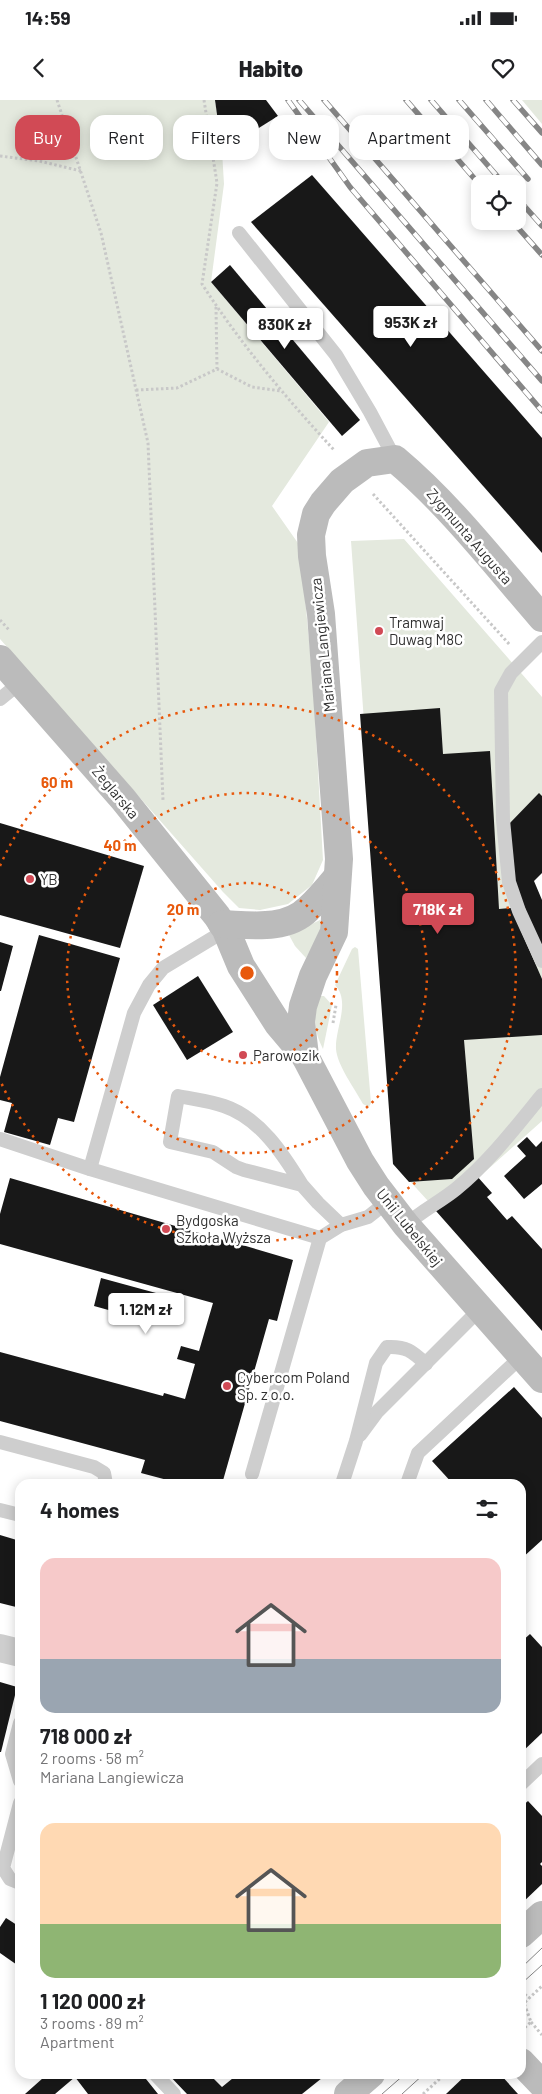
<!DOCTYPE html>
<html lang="en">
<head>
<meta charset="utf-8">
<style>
	:root { --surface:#fff; --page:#f2f2f2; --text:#202124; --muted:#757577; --accent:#d14a55 }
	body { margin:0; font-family:Barlow,sans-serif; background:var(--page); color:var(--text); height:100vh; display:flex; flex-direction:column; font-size:19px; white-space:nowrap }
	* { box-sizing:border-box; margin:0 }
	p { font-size:16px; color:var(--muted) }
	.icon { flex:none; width:28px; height:28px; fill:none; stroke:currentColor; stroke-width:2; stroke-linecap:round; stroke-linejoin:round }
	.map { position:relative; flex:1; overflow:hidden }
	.details { position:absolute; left:15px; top:1379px; width:511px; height:600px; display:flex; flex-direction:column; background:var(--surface); border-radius:15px; box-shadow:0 2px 12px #0003 }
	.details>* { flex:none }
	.guide { position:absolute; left:15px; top:15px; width:512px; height:45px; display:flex; gap:10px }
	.fabs { position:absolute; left:471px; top:75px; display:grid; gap:10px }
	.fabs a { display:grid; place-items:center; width:55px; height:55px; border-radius:10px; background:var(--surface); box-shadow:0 2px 12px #0003; font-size:25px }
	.price { position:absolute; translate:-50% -42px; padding:0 11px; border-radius:5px; background:#fff; color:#222; font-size:16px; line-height:32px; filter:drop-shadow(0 1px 2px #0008) }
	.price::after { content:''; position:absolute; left:50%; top:30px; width:15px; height:11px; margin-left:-8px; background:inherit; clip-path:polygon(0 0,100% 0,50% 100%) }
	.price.active { background:var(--accent); color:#fff }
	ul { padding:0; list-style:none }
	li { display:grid; align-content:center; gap:10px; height:265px; padding:0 25px }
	li span { display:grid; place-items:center; height:155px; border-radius:15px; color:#555 }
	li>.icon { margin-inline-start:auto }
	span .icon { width:90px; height:90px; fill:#fffc; stroke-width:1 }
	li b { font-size:21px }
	h2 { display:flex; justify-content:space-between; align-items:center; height:60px; padding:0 25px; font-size:21px }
	.tag { padding:0 18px; border-radius:15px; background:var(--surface); box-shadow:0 2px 12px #0003; font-size:18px; line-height:45px }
	.tag.active { background:var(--accent); color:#fff }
	.status { display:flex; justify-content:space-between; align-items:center; height:35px; padding:0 25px; background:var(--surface); direction:ltr }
	.status svg { height:14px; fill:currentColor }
	header { display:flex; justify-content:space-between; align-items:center; height:65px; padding:0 25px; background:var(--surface); font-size:22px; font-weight:800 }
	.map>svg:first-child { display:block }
	.green { fill:#e4e9de }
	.building { fill:#181818 }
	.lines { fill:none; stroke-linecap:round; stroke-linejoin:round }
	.path { stroke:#c8c8c8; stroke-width:3; stroke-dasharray:2.5 2.5; stroke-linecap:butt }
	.lane { stroke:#cecece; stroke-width:14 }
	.street { stroke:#cecece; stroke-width:28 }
	.secondary { stroke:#bbb; stroke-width:28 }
	.tram { stroke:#868686; stroke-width:1 }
	.rail-casing { stroke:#868686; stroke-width:5.5 }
	.rail { stroke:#fff; stroke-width:4; stroke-dasharray:11; stroke-linecap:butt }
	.ring { fill:none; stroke:#e8590c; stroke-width:2.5; stroke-dasharray:2.5 5 }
	.poi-dot { fill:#d14a55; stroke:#fff; stroke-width:2 }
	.labels { text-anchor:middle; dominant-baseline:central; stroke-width:5; stroke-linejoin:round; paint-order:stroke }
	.street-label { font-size:15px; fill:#313131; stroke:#fff }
	.poi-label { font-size:15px; fill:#313131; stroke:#fff; text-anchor:start }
	.centre { fill:#e8590c; stroke:#fff; stroke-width:2.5 }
	.ring-label { font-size:15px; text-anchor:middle; font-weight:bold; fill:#e8590c; stroke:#fff; stroke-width:5; stroke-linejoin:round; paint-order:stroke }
</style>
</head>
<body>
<div class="status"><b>14:59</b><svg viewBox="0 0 49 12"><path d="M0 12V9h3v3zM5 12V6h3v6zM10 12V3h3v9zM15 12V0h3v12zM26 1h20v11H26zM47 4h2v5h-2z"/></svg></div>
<header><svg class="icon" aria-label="back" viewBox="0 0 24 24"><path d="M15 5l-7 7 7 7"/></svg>Habito<svg class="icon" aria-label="heart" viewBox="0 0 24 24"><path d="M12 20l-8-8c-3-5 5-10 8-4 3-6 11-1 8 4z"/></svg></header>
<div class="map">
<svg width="542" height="1994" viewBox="0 0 542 1994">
	<rect width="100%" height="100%" fill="#fff"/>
	<!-- green -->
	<g class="green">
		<polygon points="0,0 215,0 222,51 224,84 211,182 329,322 272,406 300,446 313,582 323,760 312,785 288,804 260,810 239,808 223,792 0,539"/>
		<polygon points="522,0 542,0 542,24"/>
		<polygon points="404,439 542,597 542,751 513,781 542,847 542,1021 439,1113 396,1066 351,441"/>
		<polygon points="320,820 323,825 306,858 295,846 289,835"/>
		<path d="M355,847L358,849L371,1003L369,1007L363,1004C355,989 337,965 336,949C335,928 351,902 335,885L352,849Z"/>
		<path d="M318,896H324L332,905L323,949C313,930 314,916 318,896Z"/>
	</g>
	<!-- building -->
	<g class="building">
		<polygon points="215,0 266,0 278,16 222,51"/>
		<polygon points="312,75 542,338 542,453 251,122"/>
		<polygon points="230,165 360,320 342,336 211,182"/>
		<polygon points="440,608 443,654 490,651 499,809 511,808 542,879 542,935 464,940 474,1059 452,1079 409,1082 393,1064 360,614"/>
		<polygon points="539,693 542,696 542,773 534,781 542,800 542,847 512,781 506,727"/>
		<polygon points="0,723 144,766 120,848 0,815"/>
		<polygon points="39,835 120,858 74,1022 58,1018 50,1045 4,1032 12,1003 0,1000 0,977"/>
		<polygon points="0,842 13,846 1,891 0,891"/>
		<polygon points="198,876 233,932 187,960 153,905"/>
		<polygon points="527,1037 536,1047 542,1041 542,1084 524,1099 504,1076 526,1056 517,1046"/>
		<polygon points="476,1075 492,1093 487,1097 507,1120 512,1116 542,1149 542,1231 436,1111"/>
		<polygon points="10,1078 227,1141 230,1137 235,1137 239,1140 239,1144 293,1160 277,1221 269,1219 222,1384 170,1384 171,1381 141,1373 145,1360 0,1321 0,1252 163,1296 164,1293 185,1299 195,1264 177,1259 181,1246 199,1251 213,1203 0,1144 0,1114"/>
		<polygon points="101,1178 167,1196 159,1224 94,1206"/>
		<polygon points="514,1287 542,1318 542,1440 521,1459 521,1384 453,1384 432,1361"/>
		<polygon points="0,1435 20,1441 20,1508 0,1503"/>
		<polygon points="530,1534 542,1547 542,1633 521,1653 521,1542"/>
		<polygon points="0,1582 17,1587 1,1652 0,1652"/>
		<polygon points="528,1701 542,1716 542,1762 540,1764 542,1766 542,1784 521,1804 521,1707"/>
		<polygon points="6,1818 20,1827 20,1867 0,1853 0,1827"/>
		<polygon points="44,1974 142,1974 158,1994 88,1994 75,1977 55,1994 25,1994 43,1978"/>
		<polygon points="168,1974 209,1974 222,1987 238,1974 327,1974 302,1994 187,1994"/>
		<polygon points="467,1974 500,1974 518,1994 446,1994"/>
	</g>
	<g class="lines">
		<!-- path -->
		<g class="path">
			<polyline points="57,0 101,133 148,343 163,700"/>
			<path d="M204,0L217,83L202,184C240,243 286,298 334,350"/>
			<polyline points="0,56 39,61 81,71"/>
			<polyline points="216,207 217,269"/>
			<polyline points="136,290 177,288 217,269 252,287 281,291"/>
			<polyline points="373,394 510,545"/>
			<polyline points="0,520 10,531"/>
			<polyline points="333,923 336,905"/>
			<polyline points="521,1891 529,1898"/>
			<polyline points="531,1922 542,1935"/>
			<polyline points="521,1931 531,1922 524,1903 542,1886"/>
			<polyline points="423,1994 445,1974"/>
		</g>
		<!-- lane -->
		<g class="lane">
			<polyline points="239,133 336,255 370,312 395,359"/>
			<polyline points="542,542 511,573 501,591 503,720 509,782 519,811 542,861"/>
			<polyline points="0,599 21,582"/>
			<polyline points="226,830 163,868 149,885 134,913 90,1069 320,1138 341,1125 368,1117 387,1102"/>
			<polyline points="0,1039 90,1069"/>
			<path d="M302,1085C283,1054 260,1018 224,1006C210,1001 193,999 178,996L170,1042L213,1052L236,1067L244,1070L302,1085L318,1103L341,1125"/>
			<path d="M406,1125C421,1111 440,1102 456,1089C489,1062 515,1028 542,995"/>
			<polyline points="360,1335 377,1312 479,1210"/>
			<polyline points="0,1342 94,1367 104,1373 106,1384"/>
			<polyline points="252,1374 320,1138"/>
			<path d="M342,1384L356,1341L376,1263L387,1247C406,1246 412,1251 426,1264"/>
			<polyline points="407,1384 418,1353 522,1256"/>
			<polyline points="0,1410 20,1415"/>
			<polyline points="20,1623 12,1654 20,1681"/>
			<polyline points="521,1684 542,1664"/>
			<polyline points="20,1703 3,1768 10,1779 20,1783"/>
			<polyline points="155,1974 174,1994"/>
		</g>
		<!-- street -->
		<polyline class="street" points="0,1548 20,1553"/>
		<!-- secondary -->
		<g class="secondary">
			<polyline points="0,559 123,699 217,816 226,830 241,866 278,924 305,956 360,1061 376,1086 406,1125 542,1279"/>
			<path d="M222,824C250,825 286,831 308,809C319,799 328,788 337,777"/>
			<path d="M305,956L301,922L303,906L313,876L334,832L339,759L321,514L312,456L311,435L316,414L323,403L342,381L367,363L395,359C450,405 495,464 542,518"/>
			<polyline points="521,1834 542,1815"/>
			<polyline points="521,1962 542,1984"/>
			<polyline points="348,1994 371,1974"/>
		</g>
		<!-- tram -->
		<g class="tram">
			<polyline points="521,1868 542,1848"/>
			<polyline points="521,1884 542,1865"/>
			<polyline points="382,1994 405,1974"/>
			<polyline points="402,1994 424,1974"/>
		</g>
		<!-- rail casing -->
		<g class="rail-casing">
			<g id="rail">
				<polyline points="288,0 350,87 542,311"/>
				<polyline points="299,0 542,281"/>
				<polyline points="324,0 542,251"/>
				<polyline points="406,0 480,85"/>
				<polyline points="431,0 504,84"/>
				<polyline points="459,0 528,79"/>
				<polyline points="486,0 542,65"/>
				<polyline points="513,0 542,33"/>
				<polyline points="518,99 542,126"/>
				<polyline points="512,121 542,155"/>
			</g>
		</g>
		<!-- rail -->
		<use href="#rail" class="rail"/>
	</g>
	<!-- distance rings -->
	<g class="ring">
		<circle cx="247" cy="873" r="90"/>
		<circle cx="247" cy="873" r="180"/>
		<path d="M0 766A269 269 0 1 1 0 980"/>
	</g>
	<!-- markers -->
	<g class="poi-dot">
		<circle cx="379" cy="531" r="5"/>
		<circle cx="30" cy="779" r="5"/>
		<circle cx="243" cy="955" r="5"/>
		<circle cx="166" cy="1129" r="5"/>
		<circle cx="227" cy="1286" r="5"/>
	</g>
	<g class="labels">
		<!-- street labels -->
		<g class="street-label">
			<text transform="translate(470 436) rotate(49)">Zygmunta Augusta</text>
			<text transform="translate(322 545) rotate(-96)">Mariana Langiewicza</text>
			<text transform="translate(116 692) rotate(50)">Żeglarska</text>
			<text transform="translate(410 1127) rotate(51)">Unii Lubelskiej</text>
		</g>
		<!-- poi labels -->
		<g class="poi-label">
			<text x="389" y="522">Tramwaj<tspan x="389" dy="17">Duwag M8C</tspan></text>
			<text x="40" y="779">YB</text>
			<text x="253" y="955">Parowozik</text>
			<text x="176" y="1120">Bydgoska<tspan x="176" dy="17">Szkoła Wyższa</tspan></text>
			<text x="237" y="1277">Cybercom Poland<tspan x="237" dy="17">Sp. z o.o.</tspan></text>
		</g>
	</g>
	<circle cx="247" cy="873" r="8" class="centre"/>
	<g class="ring-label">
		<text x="57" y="688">60 m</text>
		<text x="120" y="751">40 m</text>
		<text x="183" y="815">20 m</text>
	</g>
</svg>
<div class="fabs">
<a><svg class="icon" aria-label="locate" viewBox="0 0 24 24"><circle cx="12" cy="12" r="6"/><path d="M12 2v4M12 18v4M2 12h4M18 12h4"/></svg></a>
</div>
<b class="price" style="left:411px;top:248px">953K zł</b>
<b class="price" style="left:285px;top:250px">830K zł</b>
<b class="price active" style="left:438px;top:835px">718K zł</b>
<b class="price" style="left:146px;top:1235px">1.12M zł</b>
<div class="guide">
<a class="tag active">Buy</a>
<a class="tag">Rent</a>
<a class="tag">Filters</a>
<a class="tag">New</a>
<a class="tag">Apartment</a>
</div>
<section class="details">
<h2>4 homes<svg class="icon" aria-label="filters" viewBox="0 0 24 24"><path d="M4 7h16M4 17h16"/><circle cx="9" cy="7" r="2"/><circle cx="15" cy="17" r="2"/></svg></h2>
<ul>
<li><span style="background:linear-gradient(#f6c9c9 65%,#9aa5b1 0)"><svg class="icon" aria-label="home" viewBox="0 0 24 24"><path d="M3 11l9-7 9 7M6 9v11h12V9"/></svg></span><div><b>718 000 zł</b><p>2 rooms · 58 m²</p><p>Mariana Langiewicza</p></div></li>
<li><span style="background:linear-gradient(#ffd9b3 65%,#8fb573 0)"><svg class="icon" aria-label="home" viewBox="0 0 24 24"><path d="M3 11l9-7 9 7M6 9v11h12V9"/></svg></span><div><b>1 120 000 zł</b><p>3 rooms · 89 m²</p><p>Apartment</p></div></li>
</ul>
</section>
</div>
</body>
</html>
